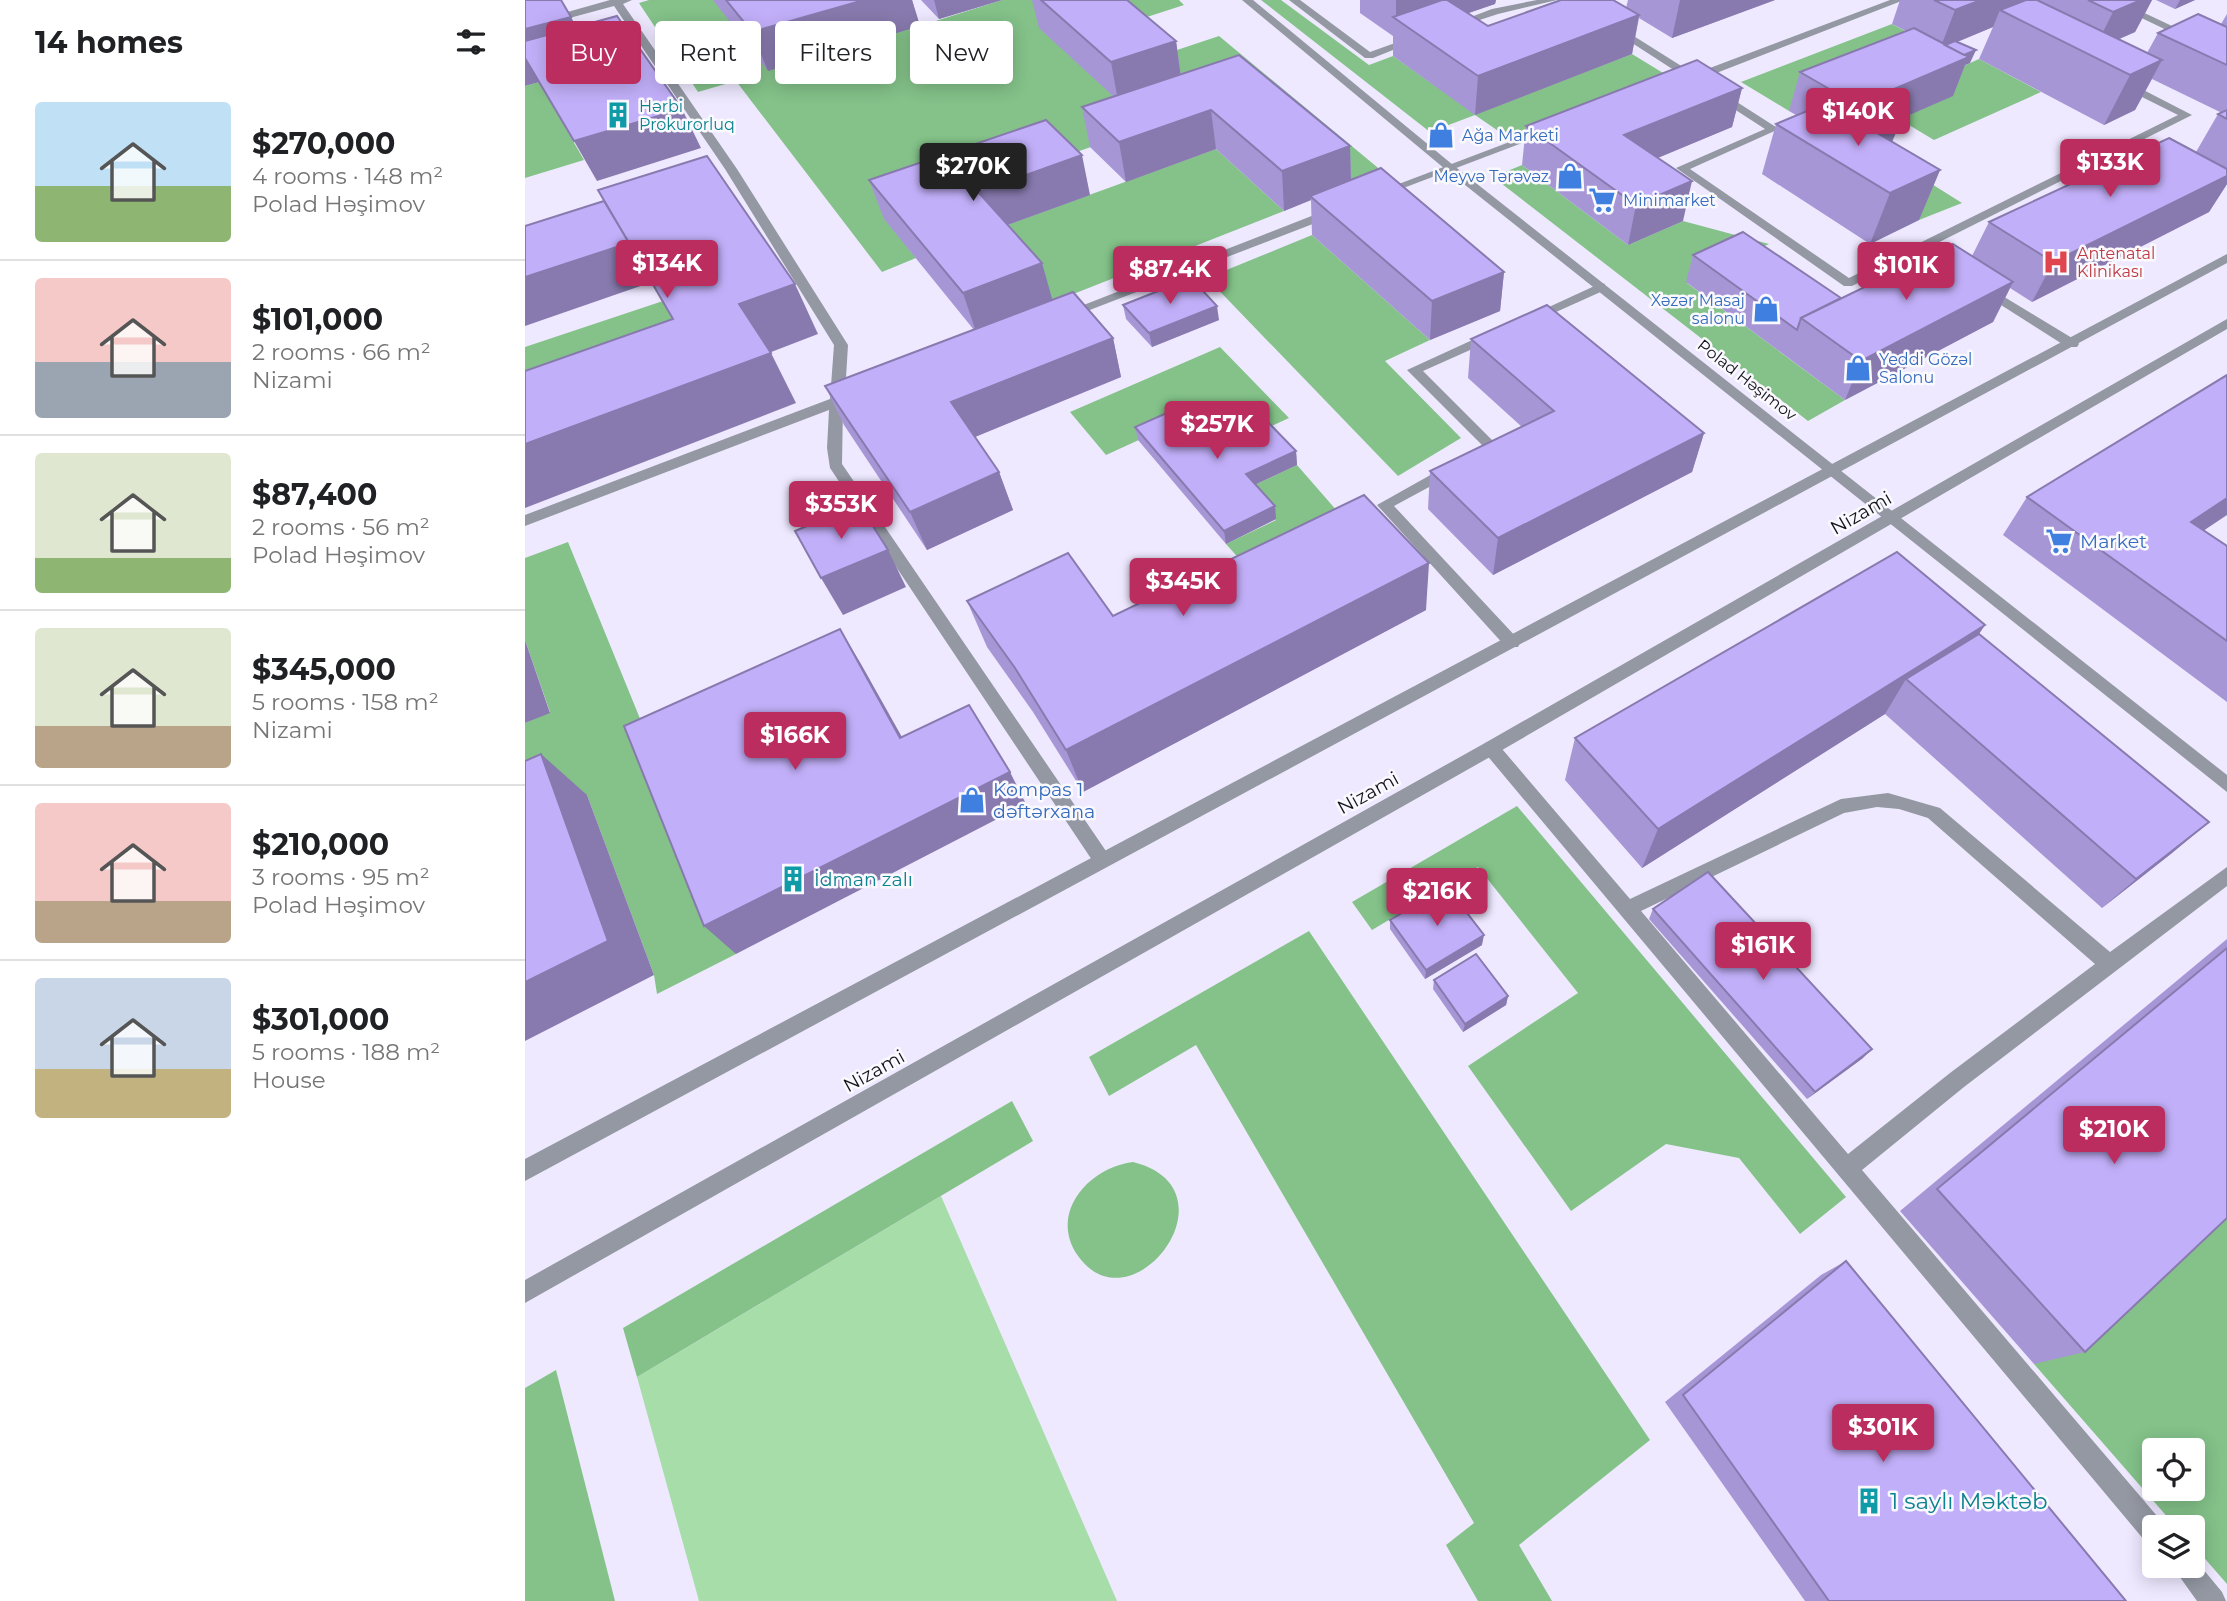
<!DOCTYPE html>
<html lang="en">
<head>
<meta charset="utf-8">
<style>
	:root { --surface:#fff; --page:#f6f6f6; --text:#202124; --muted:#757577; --line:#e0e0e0; --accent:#bb2d5f }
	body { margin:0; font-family:Montserrat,sans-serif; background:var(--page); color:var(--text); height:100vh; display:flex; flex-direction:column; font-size:26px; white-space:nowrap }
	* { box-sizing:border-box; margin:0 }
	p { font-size:23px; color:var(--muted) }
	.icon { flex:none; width:38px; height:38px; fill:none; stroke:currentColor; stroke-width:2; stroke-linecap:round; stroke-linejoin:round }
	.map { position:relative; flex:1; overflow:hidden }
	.sheet { display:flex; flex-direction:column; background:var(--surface); width:525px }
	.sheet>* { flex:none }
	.hud { position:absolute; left:21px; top:21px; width:665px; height:63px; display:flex; gap:14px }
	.fabs { position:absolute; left:1617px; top:1438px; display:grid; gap:14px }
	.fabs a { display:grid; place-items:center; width:63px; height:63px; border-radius:7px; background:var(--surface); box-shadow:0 4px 18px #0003; font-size:35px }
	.price { position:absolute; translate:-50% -60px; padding:0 16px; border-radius:7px; background:var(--accent); color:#fff; font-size:23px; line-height:46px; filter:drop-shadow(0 2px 4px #0008) }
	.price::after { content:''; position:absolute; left:50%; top:42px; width:21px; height:16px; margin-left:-10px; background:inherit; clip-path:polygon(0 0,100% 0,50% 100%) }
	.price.active { background:#222; color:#fff }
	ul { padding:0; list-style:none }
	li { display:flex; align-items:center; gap:21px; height:175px; padding:0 35px }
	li+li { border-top:2px solid var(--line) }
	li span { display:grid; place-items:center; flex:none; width:196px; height:140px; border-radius:7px; color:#555 }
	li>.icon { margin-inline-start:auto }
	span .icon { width:84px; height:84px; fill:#fffc; stroke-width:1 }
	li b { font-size:30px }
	h2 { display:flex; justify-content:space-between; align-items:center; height:84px; padding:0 35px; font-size:30px }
	.pill { padding:0 24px; border-radius:7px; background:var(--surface); box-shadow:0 4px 18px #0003; font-size:24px; line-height:63px }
	.pill.active { background:var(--accent); color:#fff }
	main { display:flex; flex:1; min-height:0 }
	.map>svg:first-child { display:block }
	.green { fill:#a6dda9 }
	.forest { fill:#84c289; fill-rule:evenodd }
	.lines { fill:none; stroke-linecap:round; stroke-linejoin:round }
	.service { fill:#9398a3; fill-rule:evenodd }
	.minor { fill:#9398a3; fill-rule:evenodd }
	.tertiary { fill:#9398a3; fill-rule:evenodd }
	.wall { fill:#a796d6 }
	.shaded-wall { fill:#887aae }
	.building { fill:#c2aff9; stroke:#887aae; stroke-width:2 }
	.labels { text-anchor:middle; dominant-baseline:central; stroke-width:5; stroke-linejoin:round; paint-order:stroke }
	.far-culture-label { font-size:16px; fill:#0d838f; stroke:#faf9fe; text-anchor:start }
	.far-shop-label { font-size:16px; fill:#366cbe; stroke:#faf9fe; text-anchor:start }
	.far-health-label { font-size:16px; fill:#be3a42; stroke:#faf9fe; text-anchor:start }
	.far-street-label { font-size:16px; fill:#14121b; stroke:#faf9fe }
	.street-label { font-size:19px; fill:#14121b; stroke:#faf9fe }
	.shop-label { font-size:19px; fill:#366cbe; stroke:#faf9fe; text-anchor:start }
	.culture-label { font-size:19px; fill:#0d838f; stroke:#faf9fe; text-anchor:start }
	.near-culture-label { font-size:23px; fill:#0d838f; stroke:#faf9fe; text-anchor:start }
</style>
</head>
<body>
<main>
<section class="sheet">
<h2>14 homes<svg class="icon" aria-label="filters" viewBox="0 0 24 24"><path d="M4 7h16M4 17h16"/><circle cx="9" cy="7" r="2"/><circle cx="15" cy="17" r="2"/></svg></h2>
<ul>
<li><span style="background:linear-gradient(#bfe0f5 60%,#8fb573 0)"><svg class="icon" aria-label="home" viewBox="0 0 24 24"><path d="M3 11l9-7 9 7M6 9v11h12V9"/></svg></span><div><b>$270,000</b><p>4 rooms · 148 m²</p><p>Polad Həşimov</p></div></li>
<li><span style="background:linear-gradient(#f6c9c9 60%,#9aa5b1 0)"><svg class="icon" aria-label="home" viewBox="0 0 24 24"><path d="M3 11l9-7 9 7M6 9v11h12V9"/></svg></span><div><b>$101,000</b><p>2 rooms · 66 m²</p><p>Nizami</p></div></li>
<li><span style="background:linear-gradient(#dfe7d0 75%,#8fb573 0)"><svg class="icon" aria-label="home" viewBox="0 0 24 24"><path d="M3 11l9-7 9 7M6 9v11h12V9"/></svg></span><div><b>$87,400</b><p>2 rooms · 56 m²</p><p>Polad Həşimov</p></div></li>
<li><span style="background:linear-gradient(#dfe7d0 70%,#b9a48a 0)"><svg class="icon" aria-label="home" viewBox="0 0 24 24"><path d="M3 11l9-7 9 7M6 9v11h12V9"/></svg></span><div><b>$345,000</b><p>5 rooms · 158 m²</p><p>Nizami</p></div></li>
<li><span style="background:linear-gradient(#f6c9c9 70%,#b9a48a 0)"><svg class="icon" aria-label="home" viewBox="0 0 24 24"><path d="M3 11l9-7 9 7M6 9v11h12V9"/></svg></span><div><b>$210,000</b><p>3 rooms · 95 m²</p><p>Polad Həşimov</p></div></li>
<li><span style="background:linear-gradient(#c9d6e8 65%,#c2b280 0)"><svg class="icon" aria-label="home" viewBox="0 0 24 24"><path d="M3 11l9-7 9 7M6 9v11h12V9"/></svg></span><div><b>$301,000</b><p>5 rooms · 188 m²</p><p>House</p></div></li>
</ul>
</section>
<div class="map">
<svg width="1702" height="1601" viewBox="0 0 1702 1601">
	<rect width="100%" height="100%" fill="#eee9ff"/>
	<!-- green -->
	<polygon class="green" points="416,1196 592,1601 174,1601 112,1377"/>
	<!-- forest -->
	<g class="forest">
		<polygon points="124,0 188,0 395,26 477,0 654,0 659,5 594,26 631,57 694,36 858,172 826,185 717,94 360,219 391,258 357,272 211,81 173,92 114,3"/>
		<polygon points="736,0 756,0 844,65 868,56 950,114 1107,54 1143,76 985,139 950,115 905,132"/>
		<polygon points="1367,24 1415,49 1425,72 1454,59 1516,92 1409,140 1374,119 1427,96 1375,67 1264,111 1216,82"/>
		<polygon points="14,82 59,160 0,178 0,86"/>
		<polygon points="691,149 759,211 528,302 465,231"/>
		<polygon points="1351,149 1437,203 1394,220"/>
		<polygon points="997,165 1103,245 1158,221 1244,244 1162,283 1320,400 1283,421 968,177"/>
		<polygon points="787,235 905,340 860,361 936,438 873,476 682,278"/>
		<polygon points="138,301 178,369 0,432 0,347"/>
		<polygon points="695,347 764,418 694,450 664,417 581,455 545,412"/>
		<polygon points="772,465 840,543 743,591 701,544 751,520 723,488"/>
		<polygon points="43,542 211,954 132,994 129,975 62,795 0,823 0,723 25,712 0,640 0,558"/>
		<polygon points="992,806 1321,1197 1275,1234 1214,1158 1141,1144 1046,1211 943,1066 1053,993 953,867 847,930 827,902"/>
		<polygon points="784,931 1125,1440 994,1545 1027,1601 953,1601 921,1545 949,1523 671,1045 584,1096 564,1057"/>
		<polygon points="487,1101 508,1141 112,1377 98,1328"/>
		<path d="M608,1162C713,1188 612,1325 557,1261C520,1218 561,1168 608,1162Z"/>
		<path d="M1702,1185V1584L1668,1545V1528H1652L1509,1364ZM1629,1451H1668V1489H1629Z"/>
		<polygon points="31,1370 90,1601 0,1601 0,1388"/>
	</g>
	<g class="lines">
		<!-- service -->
		<g class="service">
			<polygon points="85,0 107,0 98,4 212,169 323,345 320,394 330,390 337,395 318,405 317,464 583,854 586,860 583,866 577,868 571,866 305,468 302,448 304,410 0,526 0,515 305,399 309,345 200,169 89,6 0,30 0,24"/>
			<polygon points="764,0 775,0 845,52 884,38 893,40 848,58 840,58"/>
			<polygon points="1012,0 1032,0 973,14 927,29 922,26 967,9"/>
			<polygon points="1365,0 1379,0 1176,79 1254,129 1165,169 1324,278 1653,115 1595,86 1595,82 1603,82 1667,115 1327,286 1319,286 1151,168 1240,129 1087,30 1096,28 1169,74"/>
			<polygon points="1579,0 1592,0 1702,52 1702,59"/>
			<polygon points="1019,129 1029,131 860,195 850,193"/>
			<polygon points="807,208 813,212 811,215 544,318 539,319 533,315"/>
			<polygon points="1076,283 1080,284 1080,290 1011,321 1006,322 1000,318"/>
			<polygon points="1458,284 1552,341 1554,344 1552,347 1542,347 1454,291 1454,285"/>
			<polygon points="967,331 972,332 972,338 898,371 973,446 949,461 942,456 957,445 882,370"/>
			<polygon points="925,464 932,469 930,473 869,506 993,639 995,643 993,647 981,647 852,505"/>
			<path d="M966,741L972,743L1105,899L1316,799L1363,793L1415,808L1585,952L1702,867V886L1439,1087L1337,1170L1638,1523L1639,1528H1629V1544L1620,1541L960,753L958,748L960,743ZM1352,807L1374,809L1403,818L1570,964L1425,1073L1323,1154L1116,911L1319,813Z"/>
			<polygon points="1668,1557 1697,1592 1701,1601 1672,1601 1647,1566 1668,1566"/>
		</g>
		<!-- minor -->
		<polygon class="minor" points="717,0 728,0 928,165 1702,775 1702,792 920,169"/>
		<!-- tertiary -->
		<g class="tertiary">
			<polygon points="1702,254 1702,263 0,1181 0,1159"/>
			<polygon points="1702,319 1702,329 972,753 0,1303 0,1280 960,743"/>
		</g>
	</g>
	<!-- wall -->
	<g class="wall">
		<polygon points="188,0 387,0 395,26 243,71"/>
		<polygon points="396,0 477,0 414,19"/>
		<polygon points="507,0 602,0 651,41 656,75 825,146 826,180 979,272 975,311 905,340 787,235 786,200 759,211 691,149 601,182 565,147 557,107 589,97 514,28"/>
		<polygon points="835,0 971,0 970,4 942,13 963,26 1101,8 1103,0 1250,0 1147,38 1114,18 1107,54 950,115 868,56 868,36 835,13"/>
		<polygon points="1375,0 1627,0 1610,32 1594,39 1622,53 1633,33 1696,24 1702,14 1702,184 1684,212 1507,302 1485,288 1468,322 1320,400 1161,282 1168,255 1316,298 1447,256 1464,222 1671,152 1693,114 1697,113 1627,79 1610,110 1579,125 1454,59 1468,27 1432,42 1445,63 1440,65 1428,96 1365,123 1367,142 1415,170 1394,220 1345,244 1237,174 1251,124 1271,115 1264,111 1275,72 1381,31 1367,24"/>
		<polygon points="1631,0 1670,0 1650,9"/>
		<polygon points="1217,88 1207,127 1132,158 1158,221 1103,245 997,165 1001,126"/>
		<polygon points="344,180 565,195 483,225 517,263 527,300 588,338 596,377 450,437 474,472 488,510 402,550 319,425 300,386 449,330 359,219"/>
		<polygon points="598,305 694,320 627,347 601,319"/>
		<polygon points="946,339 1179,433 1167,472 968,575 903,509 905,471 997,427 943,378"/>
		<polygon points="610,427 692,436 771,451 772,465 730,484 750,506 751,519 701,544 613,440"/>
		<polygon points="1502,497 1679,530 1702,546 1702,702 1478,535"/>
		<polygon points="442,601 588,616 901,610 558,792 508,712 462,647"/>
		<polygon points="1460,625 1454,634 1684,822 1647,853 1577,908 1360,714 1117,868 1040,780 1050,738"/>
		<polygon points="1128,909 1338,1058 1282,1099 1124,919"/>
		<polygon points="865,920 957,945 900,979 865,929"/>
		<polygon points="1702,939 1702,1218 1560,1352 1509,1364 1375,1211"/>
		<polygon points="909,980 983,996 981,1005 938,1032 908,989"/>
		<polygon points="1321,1261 1601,1601 1280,1601 1140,1402 1296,1275"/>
	</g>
	<!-- shaded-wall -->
	<g class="shaded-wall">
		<polygon points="339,0 387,0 395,26 243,71 227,32"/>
		<polygon points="409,0 477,0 414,19"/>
		<polygon points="871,0 971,0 970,4 889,32 871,19"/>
		<polygon points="1155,0 1250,0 1147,38"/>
		<polygon points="1456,0 1504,0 1475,10 1468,27 1415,49 1430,10"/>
		<polygon points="1616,0 1627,0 1610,32 1569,50 1588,12"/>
		<polygon points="1655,0 1670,0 1650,9"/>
		<polygon points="1114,15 1107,54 950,115 953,76"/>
		<polygon points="46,17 72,66 0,86 0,29"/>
		<polygon points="651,41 656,79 593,101 586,62"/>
		<polygon points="1451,50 1445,63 1440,65 1428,96 1318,144 1332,105"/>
		<polygon points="1637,60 1610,110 1579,125 1605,75"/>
		<polygon points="1217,88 1207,127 1092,175 1099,135"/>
		<polygon points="157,109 176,148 72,181 49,141"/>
		<polygon points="686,110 691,149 601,182 594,142"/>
		<polygon points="1373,128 1367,142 1326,148"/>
		<polygon points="825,146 826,185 785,196 786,200 759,211 757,171"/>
		<polygon points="557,155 565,195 465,231 453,192"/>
		<polygon points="1415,170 1394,220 1345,244 1365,193"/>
		<polygon points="1702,176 1702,184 1684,212 1507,302 1528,262"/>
		<polygon points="1167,181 1158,221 1103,245 1111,205"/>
		<polygon points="104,243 127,282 0,326 0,277"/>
		<polygon points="517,263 528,302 451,332 438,293"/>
		<polygon points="979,272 975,311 905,340 907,301"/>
		<polygon points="1488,282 1468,322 1320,400 1336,361"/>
		<polygon points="270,284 293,334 241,354 214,304"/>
		<polygon points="692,306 694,320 627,347 624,333"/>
		<polygon points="588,338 596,377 440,441 426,402"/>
		<polygon points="246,353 271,403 0,508 0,444"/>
		<polygon points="1179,433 1167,472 968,575 973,538"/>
		<polygon points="771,451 772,465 723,488 721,474"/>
		<polygon points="474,472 488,510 402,550 385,512"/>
		<polygon points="1702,498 1702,515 1636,559 1666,522"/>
		<polygon points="750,506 751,519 701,544 699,531"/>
		<polygon points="363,550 381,587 318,615 296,578"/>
		<polygon points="904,563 901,610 558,792 541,750"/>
		<polygon points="1460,625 1429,670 1381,679 1360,714 1117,868 1133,829"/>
		<polygon points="315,629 336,664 396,771 375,738"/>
		<polygon points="0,640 25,713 0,723"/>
		<polygon points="16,754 62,795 129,975 0,1041 0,982"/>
		<polygon points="485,772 501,804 211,954 179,926"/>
		<polygon points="1684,822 1647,853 1577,908 1611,879"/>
		<polygon points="959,935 957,945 900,979 901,970"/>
		<polygon points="983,996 981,1005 938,1032 940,1024"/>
		<polygon points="1347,1049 1338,1058 1282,1099 1290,1092"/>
	</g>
	<!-- building -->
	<g class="building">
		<polygon points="0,0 36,0 46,17 0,29"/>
		<polygon points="201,0 339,0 227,32"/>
		<polygon points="516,0 602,0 651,41 586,62"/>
		<polygon points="917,0 922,0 963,26 1036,0 1088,0 1114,15 953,76 868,17"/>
		<polygon points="1409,0 1456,0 1430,10"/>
		<polygon points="1501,0 1512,0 1637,60 1605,75 1475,10"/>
		<polygon points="1563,0 1616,0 1588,12"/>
		<polygon points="1673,14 1702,27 1702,65 1633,33"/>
		<polygon points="92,16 157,109 49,141 0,58 0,41"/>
		<polygon points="1389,28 1444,57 1332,105 1275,72"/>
		<polygon points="1430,41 1451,50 1439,55 1420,45"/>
		<polygon points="714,55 825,146 757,171 686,110 594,142 557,107"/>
		<polygon points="1172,60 1217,88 1099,135 1167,181 1111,205 1001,126"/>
		<polygon points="1301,103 1415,170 1365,193 1251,124"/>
		<polygon points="1702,110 1702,119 1693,114"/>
		<polygon points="1354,117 1373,128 1356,135 1338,124"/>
		<polygon points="521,120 557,155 453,192 517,263 438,293 344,180"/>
		<polygon points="1644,138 1702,169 1702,176 1528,262 1464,222"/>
		<polygon points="182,156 270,284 214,304 246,353 0,444 0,371 148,319 73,190"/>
		<polygon points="856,168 979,272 907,301 785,196"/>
		<polygon points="79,201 104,243 0,277 0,226"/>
		<polygon points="1218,232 1316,298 1276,318 1272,330 1168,255"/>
		<polygon points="1428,244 1488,282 1336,361 1276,318"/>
		<polygon points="666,278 692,306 624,333 598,305"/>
		<polygon points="548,292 588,338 426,402 474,472 385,512 300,386"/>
		<polygon points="1022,305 1179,433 973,538 905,471 1029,411 946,339"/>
		<polygon points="1702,375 1702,498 1666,522 1702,546 1702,641 1502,497"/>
		<polygon points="662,404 692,436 737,416 771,451 721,474 750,506 699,531 610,427"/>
		<polygon points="839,495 904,563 541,750 490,668 442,601 543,553 588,616"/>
		<polygon points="334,504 363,550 296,578 270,531"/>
		<polygon points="1372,552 1460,625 1133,829 1050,738"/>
		<polygon points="315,629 375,738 444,705 485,772 179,926 99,726"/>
		<polygon points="1454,634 1684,822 1611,879 1381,679"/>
		<polygon points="16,754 83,941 0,982 0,761"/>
		<polygon points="1183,872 1347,1049 1290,1092 1128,909"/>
		<polygon points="922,887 959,935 901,970 865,920"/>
		<polygon points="1702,948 1702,1218 1560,1352 1412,1189"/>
		<polygon points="951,954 983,996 940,1024 909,980"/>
		<polygon points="1321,1261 1601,1601 1304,1601 1158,1395"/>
	</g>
	<!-- icons -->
	<defs>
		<g id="building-bare" transform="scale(2.1)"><path d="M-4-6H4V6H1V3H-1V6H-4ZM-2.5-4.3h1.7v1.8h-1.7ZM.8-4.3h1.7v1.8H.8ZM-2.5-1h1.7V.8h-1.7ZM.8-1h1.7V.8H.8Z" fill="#0f9aa8" stroke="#faf9fe" stroke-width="2.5" paint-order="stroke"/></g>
		<g id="shop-bare" transform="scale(2.1)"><path d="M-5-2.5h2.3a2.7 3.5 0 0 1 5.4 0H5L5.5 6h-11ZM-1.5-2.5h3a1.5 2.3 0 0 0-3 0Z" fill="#3f7fe0" stroke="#faf9fe" stroke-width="2.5" paint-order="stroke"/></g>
		<g id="supermarket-bare" transform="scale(2.1)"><path d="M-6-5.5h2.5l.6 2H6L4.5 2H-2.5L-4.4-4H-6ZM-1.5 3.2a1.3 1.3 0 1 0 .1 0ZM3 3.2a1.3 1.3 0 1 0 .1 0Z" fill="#3f7fe0" stroke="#faf9fe" stroke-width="2.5" paint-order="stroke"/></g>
		<g id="hospital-bare" transform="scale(2.1)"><path d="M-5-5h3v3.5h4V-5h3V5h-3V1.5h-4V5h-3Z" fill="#e0444e" stroke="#faf9fe" stroke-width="2.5" paint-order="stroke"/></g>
	</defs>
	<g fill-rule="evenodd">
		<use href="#building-bare" x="93" y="115"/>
		<use href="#shop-bare" x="916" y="135"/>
		<use href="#shop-bare" x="1045" y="176"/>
		<use href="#supermarket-bare" x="1077" y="200"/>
		<use href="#hospital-bare" x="1531" y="262"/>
		<use href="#shop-bare" x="1241" y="309"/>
		<use href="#shop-bare" x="1333" y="368"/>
		<use href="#supermarket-bare" x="1534" y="541"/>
		<use href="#shop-bare" x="447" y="800"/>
		<use href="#building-bare" x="268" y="879"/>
		<use href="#building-bare" x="1344" y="1501"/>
	</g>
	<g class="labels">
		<!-- far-culture labels -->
		<g class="far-culture-label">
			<text x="114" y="106">Hərbi<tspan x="114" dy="18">Prokurorluq</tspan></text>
		</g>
		<!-- far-shop labels -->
		<g class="far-shop-label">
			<text x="937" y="135">Ağa Marketi</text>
			<text x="1024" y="176" text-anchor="end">Meyvə Tərəvəz</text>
			<text x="1098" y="200">Minimarket</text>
			<text x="1220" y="300" text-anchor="end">Xəzər Masaj<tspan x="1220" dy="18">salonu</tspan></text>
			<text x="1354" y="359">Yeddi Gözəl<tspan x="1354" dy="18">Salonu</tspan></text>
		</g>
		<!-- far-health labels -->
		<g class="far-health-label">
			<text x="1552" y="253">Antenatal<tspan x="1552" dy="18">Klinikası</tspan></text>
		</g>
		<!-- far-street labels -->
		<g class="far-street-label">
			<text transform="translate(1222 380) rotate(38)">Polad Həşimov</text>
		</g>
		<!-- street labels -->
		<g class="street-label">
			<text transform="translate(1336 513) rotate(-30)">Nizami</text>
			<text transform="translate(843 793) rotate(-29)">Nizami</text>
			<text transform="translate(349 1071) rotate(-29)">Nizami</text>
		</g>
		<!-- shop labels -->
		<g class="shop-label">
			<text x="1555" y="541">Market</text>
			<text x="468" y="789">Kompas 1<tspan x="468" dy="22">dəftərxana</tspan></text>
		</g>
		<!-- culture labels -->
		<g class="culture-label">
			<text x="289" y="879">İdman zalı</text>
		</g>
		<!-- near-culture labels -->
		<g class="near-culture-label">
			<text x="1365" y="1501">1 saylı Məktəb</text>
		</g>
	</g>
</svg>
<div class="fabs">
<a><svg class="icon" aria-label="locate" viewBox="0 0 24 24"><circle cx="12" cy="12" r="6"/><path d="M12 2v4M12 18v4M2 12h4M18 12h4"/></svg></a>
<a><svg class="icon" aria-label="layers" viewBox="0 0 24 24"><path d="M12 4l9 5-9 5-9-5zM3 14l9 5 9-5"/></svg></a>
</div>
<b class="price" style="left:1333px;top:148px">$140K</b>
<b class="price" style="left:1585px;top:199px">$133K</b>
<b class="price active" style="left:448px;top:203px">$270K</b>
<b class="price" style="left:142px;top:300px">$134K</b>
<b class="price" style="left:1381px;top:302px">$101K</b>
<b class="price" style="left:645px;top:306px">$87.4K</b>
<b class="price" style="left:692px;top:461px">$257K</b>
<b class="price" style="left:316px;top:541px">$353K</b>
<b class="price" style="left:658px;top:618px">$345K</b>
<b class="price" style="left:270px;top:772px">$166K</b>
<b class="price" style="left:912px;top:928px">$216K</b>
<b class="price" style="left:1238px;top:982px">$161K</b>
<b class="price" style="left:1589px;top:1166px">$210K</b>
<b class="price" style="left:1358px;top:1464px">$301K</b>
<div class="hud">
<a class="pill active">Buy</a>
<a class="pill">Rent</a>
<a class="pill">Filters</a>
<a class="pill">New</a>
</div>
</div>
</main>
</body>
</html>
